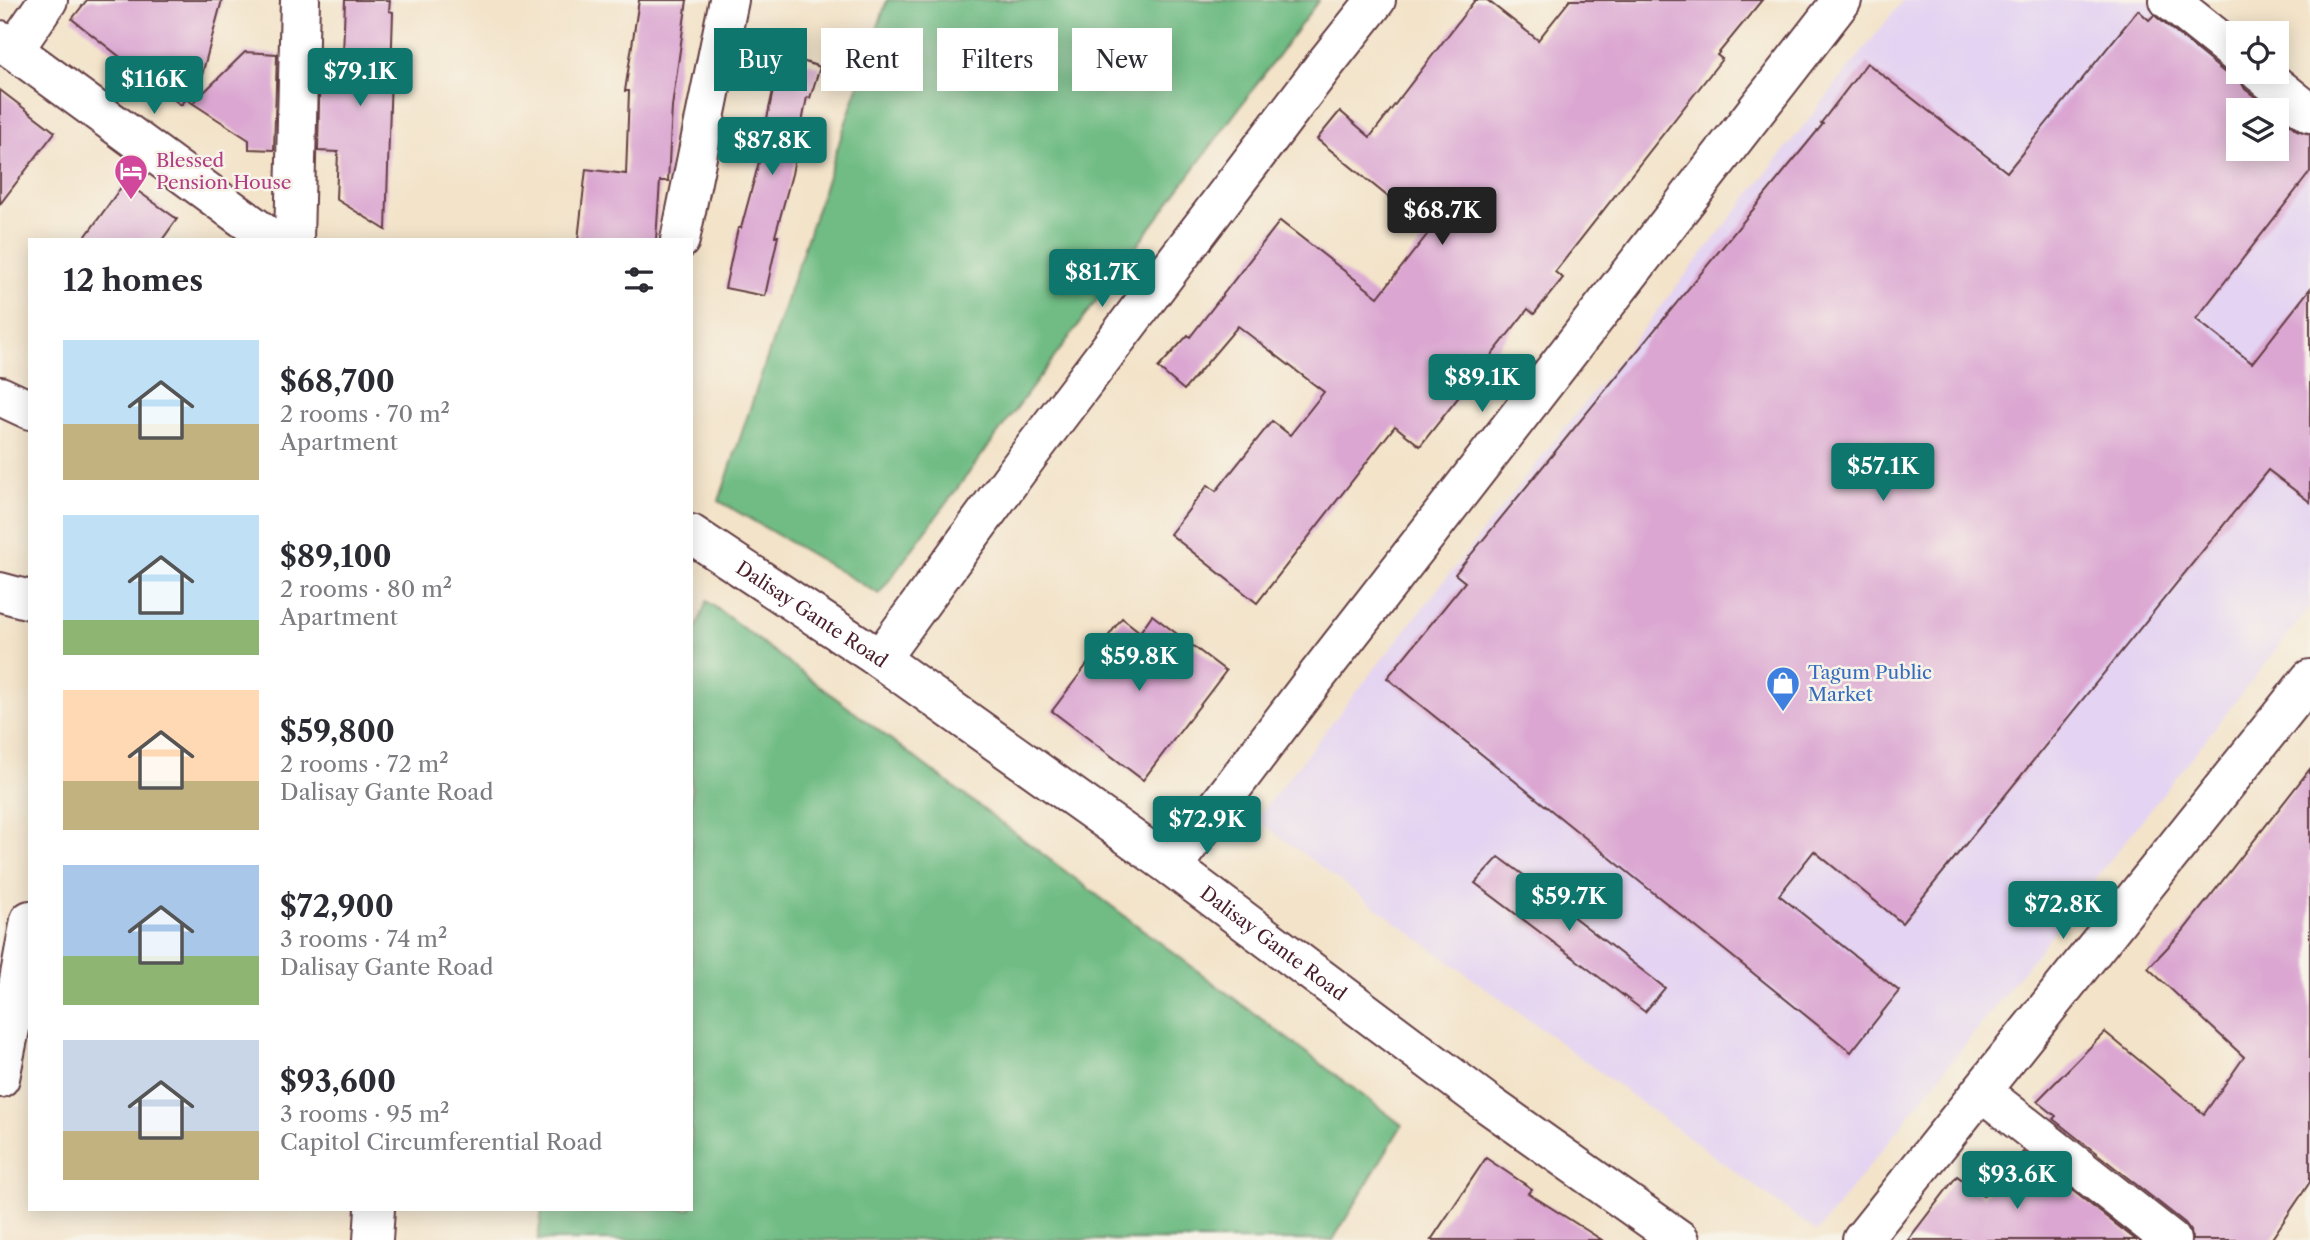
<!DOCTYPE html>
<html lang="en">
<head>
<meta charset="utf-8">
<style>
	:root { --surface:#fff; --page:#f7f7f7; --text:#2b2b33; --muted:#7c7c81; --accent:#0f766e }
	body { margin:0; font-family:"Libre Caslon Text",serif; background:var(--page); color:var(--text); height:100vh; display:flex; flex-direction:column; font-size:26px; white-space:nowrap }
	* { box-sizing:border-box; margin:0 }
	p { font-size:23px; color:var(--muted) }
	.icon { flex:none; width:38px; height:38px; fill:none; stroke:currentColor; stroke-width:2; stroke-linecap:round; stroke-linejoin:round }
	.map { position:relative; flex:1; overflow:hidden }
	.drawer { position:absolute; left:28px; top:238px; width:665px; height:973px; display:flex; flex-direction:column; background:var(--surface); border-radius:0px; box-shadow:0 4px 18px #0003 }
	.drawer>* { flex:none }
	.top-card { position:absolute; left:714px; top:28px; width:665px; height:63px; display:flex; gap:14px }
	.fabs { position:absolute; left:2226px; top:21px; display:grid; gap:14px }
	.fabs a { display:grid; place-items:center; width:63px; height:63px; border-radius:0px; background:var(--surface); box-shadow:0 4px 18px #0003; font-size:35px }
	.price { position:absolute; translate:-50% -60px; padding:0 16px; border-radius:7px; background:var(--accent); color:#fff; font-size:23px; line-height:46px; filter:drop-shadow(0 2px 4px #0008) }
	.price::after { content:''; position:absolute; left:50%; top:42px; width:21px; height:16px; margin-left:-10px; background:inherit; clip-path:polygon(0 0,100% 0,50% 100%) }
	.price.current { background:#222; color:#fff }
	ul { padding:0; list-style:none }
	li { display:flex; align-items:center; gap:21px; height:175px; padding:0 35px }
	li span { display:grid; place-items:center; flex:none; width:196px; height:140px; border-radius:0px; color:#555 }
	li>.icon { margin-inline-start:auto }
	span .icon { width:84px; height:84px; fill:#fffc; stroke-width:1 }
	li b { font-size:30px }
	h2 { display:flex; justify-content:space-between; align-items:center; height:84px; padding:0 35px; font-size:30px }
	.tag { padding:0 24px; border-radius:0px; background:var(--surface); box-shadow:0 4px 18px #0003; font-size:24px; line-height:63px }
	.tag.current { background:var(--accent); color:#fff }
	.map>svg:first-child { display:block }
	.built { fill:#e4d3f2; fill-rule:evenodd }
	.forest { fill:#70bc84; stroke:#5d6e58; stroke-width:2 }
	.building { fill:#dba7d2 }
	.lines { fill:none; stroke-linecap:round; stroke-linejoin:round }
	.minor-casing { stroke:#633c43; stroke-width:42 }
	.major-casing { stroke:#633c43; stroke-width:42 }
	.minor { stroke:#fff; stroke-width:38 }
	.major { stroke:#fff; stroke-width:38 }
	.labels { text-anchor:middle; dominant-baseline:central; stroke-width:5; stroke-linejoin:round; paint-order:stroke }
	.hotel-label { font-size:19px; fill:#b23c85; stroke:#f7f3e8; text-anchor:start }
	.street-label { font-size:19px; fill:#4a1f2b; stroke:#f7f3e8 }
	.shop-label { font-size:19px; fill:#366cbe; stroke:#f7f3e8; text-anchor:start }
</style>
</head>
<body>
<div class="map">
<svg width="2310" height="1240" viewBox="0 0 2310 1240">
	<rect width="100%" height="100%" fill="#f7f3e8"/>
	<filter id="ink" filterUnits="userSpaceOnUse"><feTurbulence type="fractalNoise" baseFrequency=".0143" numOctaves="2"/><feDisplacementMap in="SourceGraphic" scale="14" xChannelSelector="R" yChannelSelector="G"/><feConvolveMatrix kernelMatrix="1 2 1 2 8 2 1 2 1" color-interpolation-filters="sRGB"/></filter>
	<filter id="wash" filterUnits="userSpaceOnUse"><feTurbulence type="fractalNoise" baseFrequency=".00686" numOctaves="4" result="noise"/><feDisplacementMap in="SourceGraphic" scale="28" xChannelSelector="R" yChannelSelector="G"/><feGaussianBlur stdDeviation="1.57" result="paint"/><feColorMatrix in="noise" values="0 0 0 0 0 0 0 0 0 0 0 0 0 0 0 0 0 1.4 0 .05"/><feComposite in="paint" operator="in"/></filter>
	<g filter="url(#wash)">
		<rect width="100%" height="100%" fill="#f3e3c9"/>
		<!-- built -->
		<path class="built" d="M1903,0H2147L2310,129V607L1817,1232L1256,819ZM2238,110H2277V149H2238Z"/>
		<!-- forest -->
		<g class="forest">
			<polygon points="887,0 1319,0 879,594 719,501"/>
			<polygon points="707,601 1402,1125 1333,1240 538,1240 542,1209 691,1209 691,641"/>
		</g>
		<g id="blocks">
			<!-- building -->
			<g class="building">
				<polygon points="87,0 222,0 195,101 245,52 277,54 274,150 249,149 249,140 186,99 181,105 72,19"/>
				<polygon points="345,0 390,0 389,11 393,12 386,230 336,199 338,152 318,151 320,55 343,56"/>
				<polygon points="639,0 687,0 672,107 668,181 660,181 656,240 578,240 586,169 626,174 629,91 625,91"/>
				<polygon points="1475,0 1487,0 1538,40 1570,0 1762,0 1717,55 1722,59 1555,272 1563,278 1534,314 1528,309 1420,446 1395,426 1257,603 1170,534 1208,485 1216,491 1272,421 1290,435 1324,392 1238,326 1184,390 1158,368 1188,335 1190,337 1280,221 1378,297 1430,231 1317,139 1340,111 1370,137"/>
				<polygon points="2138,10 2149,20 2154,15 2224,72 2238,76 2245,89 2272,110 2238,110 2238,149 2277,149 2277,114 2297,130 2310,134 2310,172 2196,319 2252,363 2310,289 2310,502 2268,470 1902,923 1814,851 1779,895 1899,991 1851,1052 1387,678 1465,582 1455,574 1823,124 1821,123 1867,63 2007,172"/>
				<polygon points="781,54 820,67 810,98 807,97 792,174 775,236 778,236 765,296 725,288 738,228 741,228 762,151 760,151 774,86 771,85"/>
				<polygon points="0,90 55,132 0,204"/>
				<polygon points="125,182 177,219 162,240 83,240"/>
				<polygon points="1152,615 1226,671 1143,780 1052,711 1122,618 1140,632"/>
				<polygon points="2310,769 2310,1182 2271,1240 2192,1240 2191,1231 2185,1223 2053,1119 2056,1116 2037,1101 2105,1032 2204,1114 2244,1057 2148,968 2183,931"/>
				<polygon points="1499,857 1570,909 1567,912 1665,988 1645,1012 1475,883"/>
				<polygon points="2023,1152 2136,1240 1908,1240 1957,1176 1983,1196"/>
				<polygon points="1486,1158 1532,1189 1528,1193 1602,1240 1431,1240"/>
			</g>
		</g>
	</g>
	<g filter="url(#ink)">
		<use href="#blocks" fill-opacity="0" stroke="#633c43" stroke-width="2"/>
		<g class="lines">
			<!-- minor casing -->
			<g class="minor-casing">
				<g id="minor">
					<polyline points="2169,0 2238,55"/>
					<polyline points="14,50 48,0"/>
					<polyline points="2259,72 2310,113"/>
					<polyline points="294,240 300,0"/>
					<polyline points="680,240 729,0"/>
					<polyline points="0,396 30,410"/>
					<polyline points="0,592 30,600"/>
					<polyline points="880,659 1028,456 1326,63 1376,0"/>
					<polyline points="0,1010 12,1019 0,1078"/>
					<polyline points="12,1019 30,920"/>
					<polyline points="1981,1091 2171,1240"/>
					<polyline points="373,1240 375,1209"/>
				</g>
			</g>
			<!-- major casing -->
			<g class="major-casing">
				<g id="major">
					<polyline points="0,40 273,240"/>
					<path id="s1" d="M691,534L880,659L1172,867L1488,1104L1680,1240"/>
					<polyline points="1172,867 1313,681 1842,0"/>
					<polyline points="1862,1240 2310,679"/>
				</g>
			</g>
			<!-- minor -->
			<use href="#minor" class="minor"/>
			<!-- major -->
			<use href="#major" class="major"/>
		</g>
	</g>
	<!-- icons -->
	<defs>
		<g id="hotel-pin" transform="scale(1.75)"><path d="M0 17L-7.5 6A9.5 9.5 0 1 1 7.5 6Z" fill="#d1479c" stroke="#f7f3e8"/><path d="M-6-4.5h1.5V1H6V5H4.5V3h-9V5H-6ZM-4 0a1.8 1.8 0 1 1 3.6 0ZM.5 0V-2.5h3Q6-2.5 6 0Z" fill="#fff"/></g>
		<g id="shop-pin" transform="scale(1.75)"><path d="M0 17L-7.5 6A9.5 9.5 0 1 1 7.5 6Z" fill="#3f7fe0" stroke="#f7f3e8"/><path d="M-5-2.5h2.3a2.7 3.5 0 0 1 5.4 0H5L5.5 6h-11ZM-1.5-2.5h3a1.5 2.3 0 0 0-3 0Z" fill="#fff"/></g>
	</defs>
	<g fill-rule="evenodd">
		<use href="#hotel-pin" x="131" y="171"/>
		<use href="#shop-pin" x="1783" y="683"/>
	</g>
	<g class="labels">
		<!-- hotel labels -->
		<g class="hotel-label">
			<text x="156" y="160">Blessed<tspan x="156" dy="22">Pension House</tspan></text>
		</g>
		<!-- street labels -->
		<g class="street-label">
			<text stroke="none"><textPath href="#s1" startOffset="145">Dalisay Gante Road</textPath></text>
			<text stroke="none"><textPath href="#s1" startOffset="712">Dalisay Gante Road</textPath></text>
		</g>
		<!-- shop labels -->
		<g class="shop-label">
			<text x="1808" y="672">Tagum Public<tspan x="1808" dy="22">Market</tspan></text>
		</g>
	</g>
</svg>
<div class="fabs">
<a><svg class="icon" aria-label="locate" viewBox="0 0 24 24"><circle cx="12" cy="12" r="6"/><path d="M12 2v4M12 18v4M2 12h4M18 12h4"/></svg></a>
<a><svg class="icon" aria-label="layers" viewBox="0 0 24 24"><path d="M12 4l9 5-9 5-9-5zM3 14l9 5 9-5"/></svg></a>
</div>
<b class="price" style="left:360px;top:108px">$79.1K</b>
<b class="price" style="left:154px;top:116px">$116K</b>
<b class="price" style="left:772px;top:177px">$87.8K</b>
<b class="price current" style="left:1442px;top:247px">$68.7K</b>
<b class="price" style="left:1102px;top:309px">$81.7K</b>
<b class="price" style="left:1482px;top:414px">$89.1K</b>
<b class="price" style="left:1883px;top:503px">$57.1K</b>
<b class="price" style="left:1139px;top:693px">$59.8K</b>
<b class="price" style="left:1207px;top:856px">$72.9K</b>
<b class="price" style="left:1569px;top:933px">$59.7K</b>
<b class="price" style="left:2063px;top:941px">$72.8K</b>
<b class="price" style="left:2017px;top:1211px">$93.6K</b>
<div class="top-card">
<a class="tag current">Buy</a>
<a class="tag">Rent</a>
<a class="tag">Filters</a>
<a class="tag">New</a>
</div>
<section class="drawer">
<h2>12 homes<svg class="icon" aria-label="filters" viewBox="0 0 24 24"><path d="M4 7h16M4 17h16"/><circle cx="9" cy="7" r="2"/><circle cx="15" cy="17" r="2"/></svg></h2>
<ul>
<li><span style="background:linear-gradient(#bfe0f5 60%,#c2b280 0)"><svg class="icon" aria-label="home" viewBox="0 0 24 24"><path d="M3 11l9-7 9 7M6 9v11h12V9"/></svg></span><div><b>$68,700</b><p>2 rooms · 70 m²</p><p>Apartment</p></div></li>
<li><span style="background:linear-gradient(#bfe0f5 75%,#8fb573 0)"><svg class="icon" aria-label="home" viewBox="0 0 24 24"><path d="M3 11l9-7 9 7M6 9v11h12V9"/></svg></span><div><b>$89,100</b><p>2 rooms · 80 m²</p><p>Apartment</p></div></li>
<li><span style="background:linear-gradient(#ffd9b3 65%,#c2b280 0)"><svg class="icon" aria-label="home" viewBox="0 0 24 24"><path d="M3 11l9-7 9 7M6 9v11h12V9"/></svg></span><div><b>$59,800</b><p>2 rooms · 72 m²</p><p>Dalisay Gante Road</p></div></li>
<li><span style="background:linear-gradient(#a9c7e8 65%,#8fb573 0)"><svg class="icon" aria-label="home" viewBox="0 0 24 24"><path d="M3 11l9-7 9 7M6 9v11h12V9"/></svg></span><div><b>$72,900</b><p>3 rooms · 74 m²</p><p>Dalisay Gante Road</p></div></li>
<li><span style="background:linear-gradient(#c9d6e8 65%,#c2b280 0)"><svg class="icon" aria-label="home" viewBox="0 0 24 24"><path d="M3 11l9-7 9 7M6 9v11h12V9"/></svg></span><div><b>$93,600</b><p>3 rooms · 95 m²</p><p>Capitol Circumferential Road</p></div></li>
</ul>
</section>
</div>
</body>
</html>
